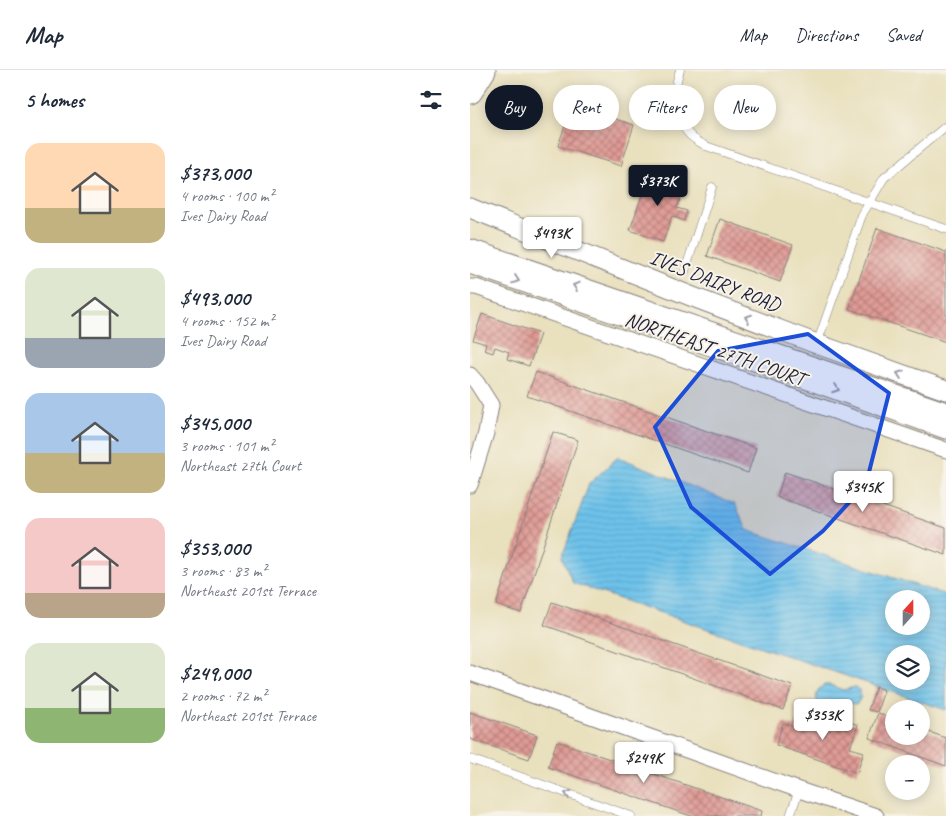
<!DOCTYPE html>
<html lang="en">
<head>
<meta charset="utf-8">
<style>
	:root { --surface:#fff; --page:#f2f2f3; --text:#1f2937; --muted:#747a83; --line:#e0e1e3; --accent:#111827 }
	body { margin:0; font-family:Caveat,sans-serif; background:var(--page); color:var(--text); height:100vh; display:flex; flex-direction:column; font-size:19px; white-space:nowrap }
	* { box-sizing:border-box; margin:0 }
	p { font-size:16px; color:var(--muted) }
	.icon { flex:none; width:28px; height:28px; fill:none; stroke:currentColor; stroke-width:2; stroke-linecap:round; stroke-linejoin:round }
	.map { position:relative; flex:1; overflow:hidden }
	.panel { display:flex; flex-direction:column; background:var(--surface); width:470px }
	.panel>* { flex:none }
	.banner { position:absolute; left:15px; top:15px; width:385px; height:45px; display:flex; gap:10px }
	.needle { width:32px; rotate:21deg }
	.tools { position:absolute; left:415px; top:520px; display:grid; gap:10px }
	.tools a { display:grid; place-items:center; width:45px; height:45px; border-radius:50%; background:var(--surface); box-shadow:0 2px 12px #0003; font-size:25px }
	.price { position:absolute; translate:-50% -42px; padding:0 11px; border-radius:5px; background:#fff; color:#222; font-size:16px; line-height:32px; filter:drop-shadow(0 1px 2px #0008) }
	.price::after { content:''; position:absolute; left:50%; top:30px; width:15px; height:11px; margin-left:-8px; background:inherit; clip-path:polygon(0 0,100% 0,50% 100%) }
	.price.on { background:var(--accent); color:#fff }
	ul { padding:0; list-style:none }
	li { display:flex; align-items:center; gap:15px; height:125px; padding:0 25px }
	li span { display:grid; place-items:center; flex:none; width:140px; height:100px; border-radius:15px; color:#555 }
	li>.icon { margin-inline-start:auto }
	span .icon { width:60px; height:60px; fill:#fffc; stroke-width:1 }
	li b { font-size:21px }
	h2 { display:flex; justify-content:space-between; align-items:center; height:60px; padding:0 25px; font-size:21px }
	.chip { padding:0 18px; border-radius:22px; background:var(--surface); box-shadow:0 2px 12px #0003; font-size:18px; line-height:45px }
	.chip.on { background:var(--accent); color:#fff }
	header { display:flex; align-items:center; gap:30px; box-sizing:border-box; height:70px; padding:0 25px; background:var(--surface); border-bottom:1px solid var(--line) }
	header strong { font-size:24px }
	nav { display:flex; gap:28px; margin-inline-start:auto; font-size:18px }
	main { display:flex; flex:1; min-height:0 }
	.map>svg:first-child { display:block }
	.water { fill:url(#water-rules); stroke:#487292; fill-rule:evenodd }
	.building { fill:url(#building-cross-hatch) }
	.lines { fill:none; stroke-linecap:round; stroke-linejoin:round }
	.service-casing { stroke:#86817c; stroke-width:9 }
	.minor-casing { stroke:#86817c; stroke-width:17 }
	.tertiary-casing { stroke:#86817c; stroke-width:21 }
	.primary-casing { stroke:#86817c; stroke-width:27 }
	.service { stroke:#fff; stroke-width:8 }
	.minor { stroke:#fff; stroke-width:15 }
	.tertiary { stroke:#fff; stroke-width:19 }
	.primary { stroke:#fff; stroke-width:25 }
	.oneway { stroke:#9c9ca7 }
	.marked { fill:#1d4ed8; fill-opacity:0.2; stroke:#1d4ed8; stroke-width:4; stroke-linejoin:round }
	.labels { text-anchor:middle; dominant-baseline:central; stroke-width:4; stroke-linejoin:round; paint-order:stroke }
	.street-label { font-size:20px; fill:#22223b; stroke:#f7f3e8 }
</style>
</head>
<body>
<header>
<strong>Map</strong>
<nav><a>Map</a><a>Directions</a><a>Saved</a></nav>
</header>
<main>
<section class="panel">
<h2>5 homes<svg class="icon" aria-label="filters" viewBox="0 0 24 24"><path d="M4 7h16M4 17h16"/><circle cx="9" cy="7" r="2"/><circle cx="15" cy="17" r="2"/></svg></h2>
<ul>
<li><span style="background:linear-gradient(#ffd9b3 65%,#c2b280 0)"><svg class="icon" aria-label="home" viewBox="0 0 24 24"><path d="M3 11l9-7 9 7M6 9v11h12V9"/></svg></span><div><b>$373,000</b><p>4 rooms · 100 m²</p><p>Ives Dairy Road</p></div></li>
<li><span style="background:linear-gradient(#dfe7d0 70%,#9aa5b1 0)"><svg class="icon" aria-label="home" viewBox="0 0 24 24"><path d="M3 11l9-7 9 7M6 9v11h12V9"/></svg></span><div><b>$493,000</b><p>4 rooms · 152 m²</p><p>Ives Dairy Road</p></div></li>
<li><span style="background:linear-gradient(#a9c7e8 60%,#c2b280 0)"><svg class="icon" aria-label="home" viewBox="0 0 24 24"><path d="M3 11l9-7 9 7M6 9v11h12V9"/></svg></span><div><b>$345,000</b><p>3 rooms · 101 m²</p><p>Northeast 27th Court</p></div></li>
<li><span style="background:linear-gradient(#f6c9c9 75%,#b9a48a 0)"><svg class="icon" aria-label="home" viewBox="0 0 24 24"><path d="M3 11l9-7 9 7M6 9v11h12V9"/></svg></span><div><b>$353,000</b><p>3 rooms · 83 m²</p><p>Northeast 201st Terrace</p></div></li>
<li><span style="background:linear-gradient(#dfe7d0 65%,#8fb573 0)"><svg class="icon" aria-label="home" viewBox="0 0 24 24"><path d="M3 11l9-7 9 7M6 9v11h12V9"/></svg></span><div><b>$249,000</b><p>2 rooms · 72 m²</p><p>Northeast 201st Terrace</p></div></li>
</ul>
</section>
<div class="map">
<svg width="476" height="746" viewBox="0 0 476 746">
	<defs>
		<pattern id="water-rules" width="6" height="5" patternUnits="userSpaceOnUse" patternTransform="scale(1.25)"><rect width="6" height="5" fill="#6dc2ea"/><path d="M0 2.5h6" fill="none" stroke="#5ea6ca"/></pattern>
		<pattern id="building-cross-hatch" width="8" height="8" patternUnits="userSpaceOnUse" patternTransform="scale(1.25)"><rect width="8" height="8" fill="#e09b95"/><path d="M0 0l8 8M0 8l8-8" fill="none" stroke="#b57e7b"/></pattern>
	</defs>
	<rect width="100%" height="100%" fill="#f7f3e8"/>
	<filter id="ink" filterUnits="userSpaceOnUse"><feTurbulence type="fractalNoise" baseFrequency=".02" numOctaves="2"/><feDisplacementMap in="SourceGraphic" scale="10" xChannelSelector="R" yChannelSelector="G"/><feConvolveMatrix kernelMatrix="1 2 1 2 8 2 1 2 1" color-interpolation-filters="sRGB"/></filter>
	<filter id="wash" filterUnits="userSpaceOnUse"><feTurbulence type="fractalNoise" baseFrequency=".0096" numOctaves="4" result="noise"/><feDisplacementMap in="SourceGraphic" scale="20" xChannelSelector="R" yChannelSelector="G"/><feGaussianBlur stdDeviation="1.12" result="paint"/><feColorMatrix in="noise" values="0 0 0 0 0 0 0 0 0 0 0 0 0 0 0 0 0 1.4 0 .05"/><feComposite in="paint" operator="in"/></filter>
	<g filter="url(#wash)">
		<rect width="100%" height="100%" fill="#e9e0bd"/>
		<!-- water -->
		<g class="water">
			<path d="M148,387L265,434L277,460L476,525V640L103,513L92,487L119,414ZM424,529H451V556H424ZM424,584H451V611H424Z"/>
			<path d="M354,615H360L373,620L385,617L389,620L391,627L387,634C382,634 380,633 375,632C369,632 364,635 359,638C353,636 348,635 346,628L348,620Z"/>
		</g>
		<g id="blocks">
			<!-- building -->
			<g class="building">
				<polygon points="102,35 164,55 151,96 88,76"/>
				<polygon points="180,102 215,114 207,138 217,141 214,151 202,146 193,172 160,160"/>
				<polygon points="250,149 323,175 310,212 237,186"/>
				<polygon points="407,158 476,182 476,272 379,239"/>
				<polygon points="12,244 70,264 59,296 37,289 39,282 25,277 23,283 14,280 16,274 3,270"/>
				<polygon points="66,302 286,378 278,403 57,326"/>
				<polygon points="83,362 108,370 51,543 26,535"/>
				<polygon points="315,402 476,458 476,485 307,427"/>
				<polygon points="82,532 322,616 313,640 74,555"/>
				<polygon points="406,617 414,620 407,642 398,640"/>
				<polygon points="332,640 373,654 375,650 388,655 380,678 394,682 387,703 306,675 313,653 325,657"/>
				<polygon points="0,642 67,665 59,689 0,669"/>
				<polygon points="408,643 424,649 424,666 451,666 451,659 476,668 476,696 399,668"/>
				<polygon points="87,671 292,741 291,746 221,746 78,697"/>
			</g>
		</g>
	</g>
	<g filter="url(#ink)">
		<use href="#blocks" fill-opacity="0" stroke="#86817c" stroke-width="1"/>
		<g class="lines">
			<!-- service casing -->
			<g class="service-casing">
				<g id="service">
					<path d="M210,0C203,20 203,45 217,62C222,69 229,72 236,76L476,159"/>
					<polyline points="215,201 242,117"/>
					<polyline points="347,274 392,145 414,108 476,56"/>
					<polyline points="0,689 161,746"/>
					<polyline points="320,746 329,720"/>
				</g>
			</g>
			<!-- minor casing -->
			<g class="minor-casing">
				<g id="minor">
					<polyline points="0,217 6,217 476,380"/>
					<polyline points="0,305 7,313 21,335 16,363 0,415"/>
					<polyline points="0,603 329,720 406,746"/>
				</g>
			</g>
			<!-- tertiary casing -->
			<g class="tertiary-casing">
				<g id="tertiary">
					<polyline points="0,138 223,227 347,274 476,320"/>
					<polyline points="0,179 476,342"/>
					<polyline points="0,194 308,299 476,359"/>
				</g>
			</g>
			<!-- primary casing -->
			<g class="primary-casing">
				<polyline id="primary" points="0,21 13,0"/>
			</g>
			<!-- service -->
			<use href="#service" class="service"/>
			<!-- minor -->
			<use href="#minor" class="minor"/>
			<!-- tertiary -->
			<use href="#tertiary" class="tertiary"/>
			<!-- primary -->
			<use href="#primary" class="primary"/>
		</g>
		<!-- one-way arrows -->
		<defs><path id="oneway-chevron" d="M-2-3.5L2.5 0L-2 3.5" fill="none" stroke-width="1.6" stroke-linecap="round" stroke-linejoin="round" transform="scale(1.25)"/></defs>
		<g class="oneway">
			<use href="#oneway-chevron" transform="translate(46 210) rotate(19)"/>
			<use href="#oneway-chevron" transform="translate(106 216) rotate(-161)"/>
			<use href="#oneway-chevron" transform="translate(278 248) rotate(-159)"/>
			<use href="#oneway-chevron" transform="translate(430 304) rotate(-160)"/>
			<use href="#oneway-chevron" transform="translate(366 319) rotate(20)"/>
			<use href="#oneway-chevron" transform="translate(98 724) rotate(-161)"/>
		</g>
	</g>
	<!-- marked area -->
	<path class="marked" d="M338,264L419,323L396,414L353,461L300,504L221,437L185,357L248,281Z"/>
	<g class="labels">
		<!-- street labels -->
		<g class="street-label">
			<text transform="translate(245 211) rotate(21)">IVES DAIRY ROAD</text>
			<text transform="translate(245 279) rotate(19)">NORTHEAST 27TH COURT</text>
		</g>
	</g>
</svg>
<div class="tools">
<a><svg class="needle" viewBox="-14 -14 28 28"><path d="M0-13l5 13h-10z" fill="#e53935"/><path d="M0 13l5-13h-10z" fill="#747a83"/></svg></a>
<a><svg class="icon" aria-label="layers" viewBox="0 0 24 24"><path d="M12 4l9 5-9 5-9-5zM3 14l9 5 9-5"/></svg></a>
<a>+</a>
<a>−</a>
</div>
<b class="price on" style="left:188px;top:137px">$373K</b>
<b class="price" style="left:82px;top:189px">$493K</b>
<b class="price" style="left:393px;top:443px">$345K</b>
<b class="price" style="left:353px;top:671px">$353K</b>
<b class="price" style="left:174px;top:714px">$249K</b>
<div class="banner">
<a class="chip on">Buy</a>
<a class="chip">Rent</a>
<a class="chip">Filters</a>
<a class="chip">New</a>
</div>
</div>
</main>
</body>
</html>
